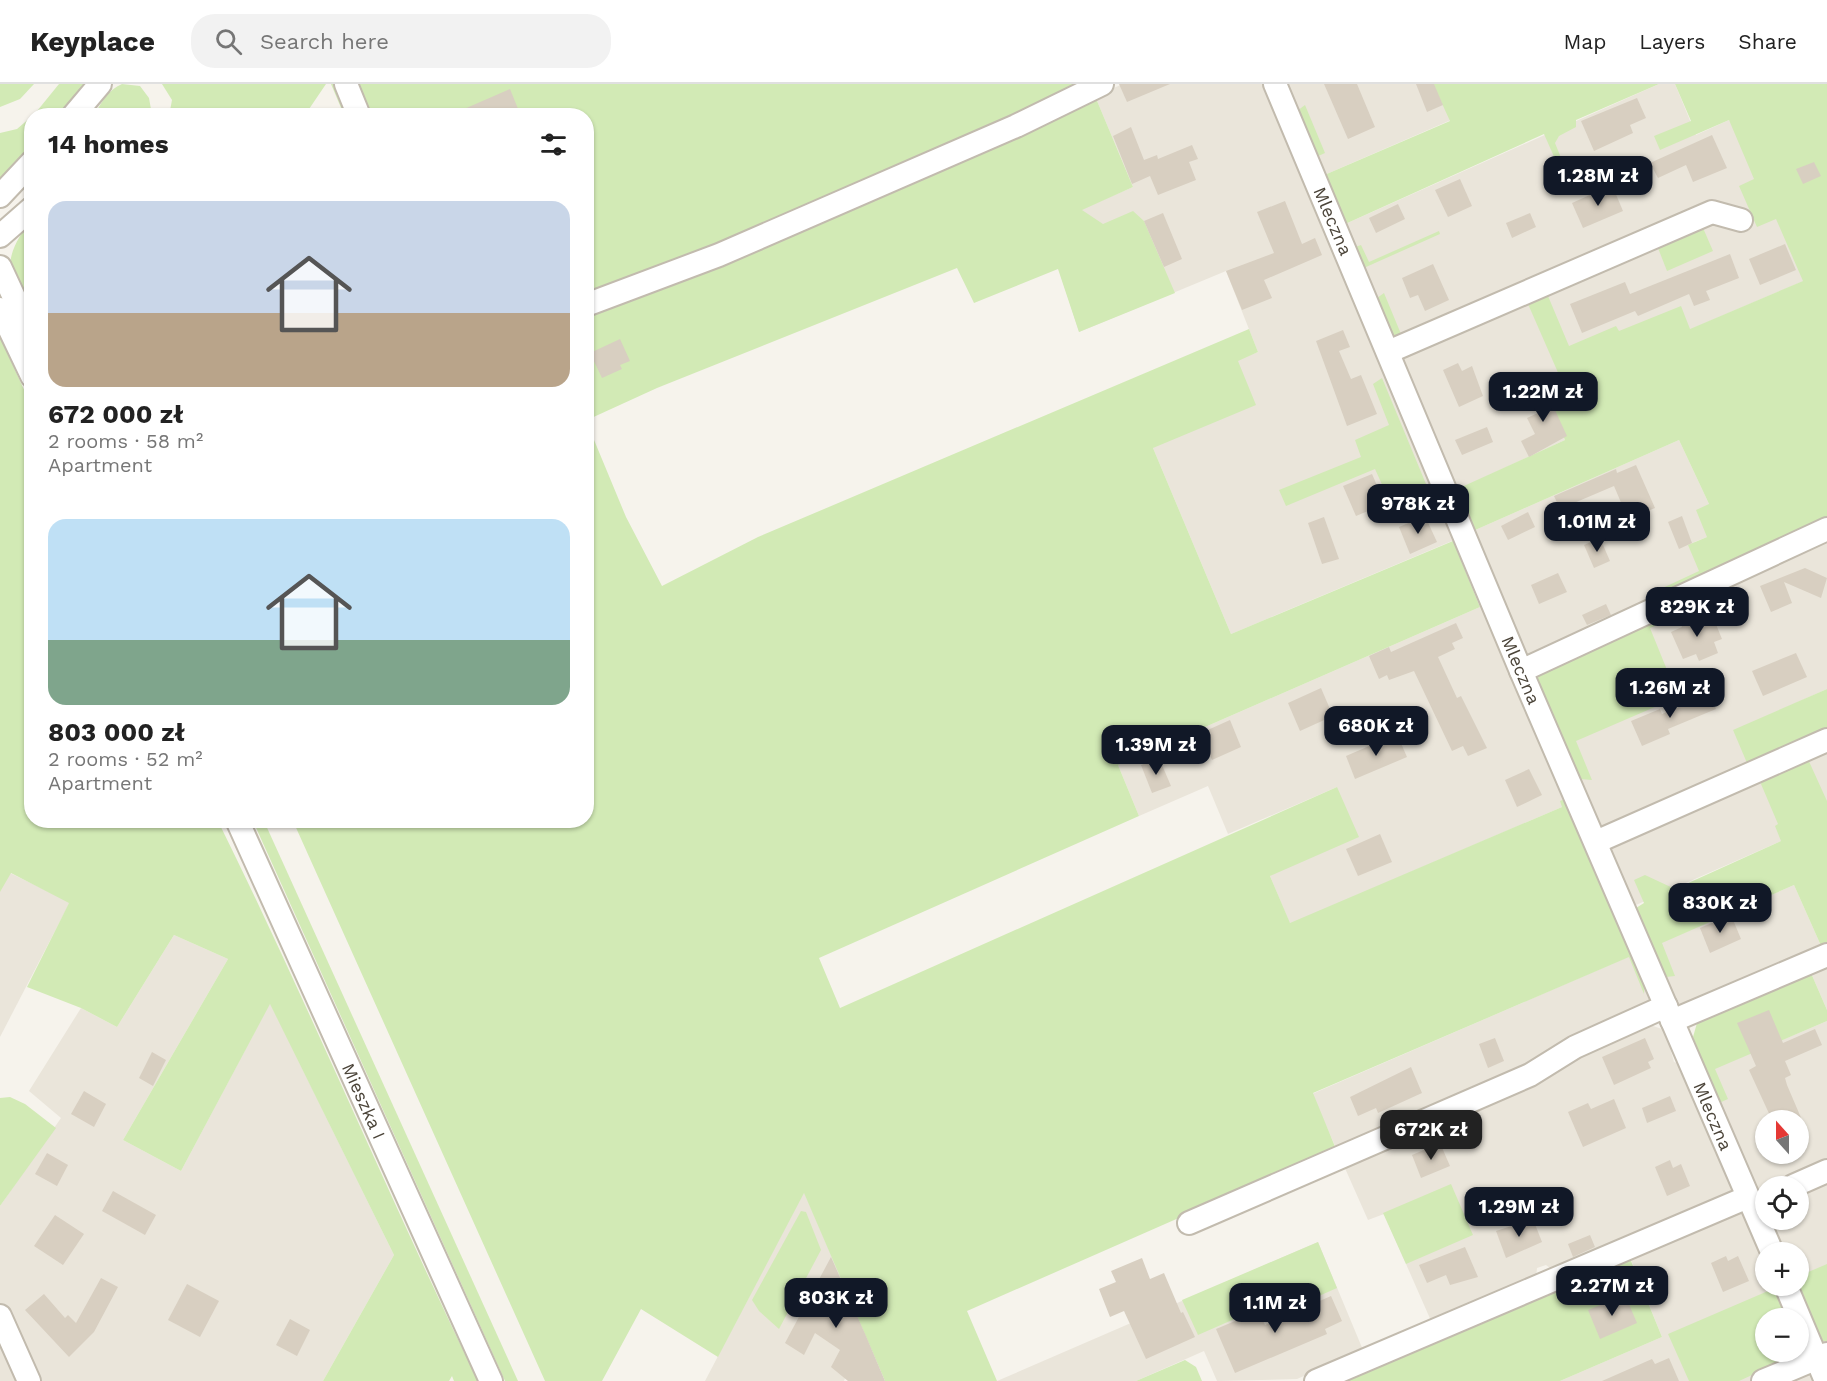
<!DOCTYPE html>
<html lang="en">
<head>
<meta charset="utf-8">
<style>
	:root { --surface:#fff; --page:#f2f2f2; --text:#222; --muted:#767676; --line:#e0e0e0; --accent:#111827 }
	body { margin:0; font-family:"Work Sans",sans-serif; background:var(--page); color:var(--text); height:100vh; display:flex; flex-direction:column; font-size:22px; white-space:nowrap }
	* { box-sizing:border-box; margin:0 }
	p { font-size:20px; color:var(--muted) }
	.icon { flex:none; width:33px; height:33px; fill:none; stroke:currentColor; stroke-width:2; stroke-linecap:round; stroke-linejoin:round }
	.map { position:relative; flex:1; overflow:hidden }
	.drawer { position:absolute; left:24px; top:24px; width:570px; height:720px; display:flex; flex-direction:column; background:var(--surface); border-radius:24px; box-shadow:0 2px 4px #0004 }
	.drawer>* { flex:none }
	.needle { width:39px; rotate:339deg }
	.controls { position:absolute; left:1755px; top:1026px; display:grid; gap:12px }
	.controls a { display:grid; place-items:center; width:54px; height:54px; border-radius:50%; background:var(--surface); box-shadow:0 2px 4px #0004; font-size:30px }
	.price { position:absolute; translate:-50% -51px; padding:0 14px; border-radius:12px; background:var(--accent); color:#fff; font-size:20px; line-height:39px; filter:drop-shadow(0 2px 3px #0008) }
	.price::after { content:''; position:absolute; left:50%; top:36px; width:18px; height:14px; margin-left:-9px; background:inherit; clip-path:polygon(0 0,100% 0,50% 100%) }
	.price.active { background:#222; color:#fff }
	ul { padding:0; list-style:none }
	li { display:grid; align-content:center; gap:12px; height:318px; padding:0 24px }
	li span { display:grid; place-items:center; height:186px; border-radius:18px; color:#555 }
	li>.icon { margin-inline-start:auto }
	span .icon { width:108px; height:108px; fill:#fffc; stroke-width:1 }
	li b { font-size:26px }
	h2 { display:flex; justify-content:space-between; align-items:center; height:72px; padding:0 24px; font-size:26px }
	header { display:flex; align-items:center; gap:36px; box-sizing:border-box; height:84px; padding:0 30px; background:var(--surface); border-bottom:2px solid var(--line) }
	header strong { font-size:28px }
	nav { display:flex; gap:33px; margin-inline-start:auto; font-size:21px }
	.search { width:420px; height:54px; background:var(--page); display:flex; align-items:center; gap:15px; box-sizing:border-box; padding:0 21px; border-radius:24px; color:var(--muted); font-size:22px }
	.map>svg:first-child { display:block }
	.residential { fill:#eae5da; fill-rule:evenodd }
	.green { fill:#d2eab5 }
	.building { fill:#d8cfc1 }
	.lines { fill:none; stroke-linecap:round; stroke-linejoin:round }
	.minor-casing { stroke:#c2bbae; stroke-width:26 }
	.minor { stroke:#fff; stroke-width:22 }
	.labels { text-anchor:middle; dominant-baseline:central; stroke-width:4.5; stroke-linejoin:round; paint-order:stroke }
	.street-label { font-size:18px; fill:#4b4439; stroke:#fff }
</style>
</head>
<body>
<header>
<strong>Keyplace</strong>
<div class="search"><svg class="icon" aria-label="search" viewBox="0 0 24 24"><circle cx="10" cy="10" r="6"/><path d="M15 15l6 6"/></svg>Search here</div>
<nav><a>Map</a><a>Layers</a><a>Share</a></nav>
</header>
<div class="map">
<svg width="1827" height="1297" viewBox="0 0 1827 1297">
	<rect width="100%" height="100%" fill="#f6f3ec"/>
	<!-- residential -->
	<g class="residential">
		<polygon points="1123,0 1490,0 1497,16 1322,92 1343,141 1659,0 1675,0 1696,51 1729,36 1827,187 1544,308 1565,356 1455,407 1473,447 1679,356 1709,420 1707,453 1692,459 1827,427 1827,605 1733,647 1827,665 1827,786 1781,757 1611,832 1562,723 1290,840 1270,792 1337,703 1228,750 1208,702 1139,732 1118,681 1480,523 1452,457 1231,550 1153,364 1237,276 1258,268 1226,187 1079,248 1045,141 1133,103 1095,12"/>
		<polygon points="8,788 70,818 0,953 0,802"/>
		<path d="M1794,801L1822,864L1647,940L1665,946L1674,978L1680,980L1687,996L1827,937V1297H1560L1662,1253L1623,1156L1554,1187L1546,1181L1537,1184L1536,1194L1432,1239L1384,1130L1368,1136L1312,1010ZM1766,1036H1798V1070H1766ZM1766,1102H1798V1136H1766ZM1766,1168H1798V1202H1766ZM1766,1234H1798V1268H1766Z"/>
		<polygon points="174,851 228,875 123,1056 181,1087 270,919 394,1171 323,1297 0,1297 0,1122 61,1034 29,1007 81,924 117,943"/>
		<polygon points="1827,882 1827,926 1811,889"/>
		<polygon points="804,1108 866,1252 845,1294 844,1297 705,1297"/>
		<polygon points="1318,1158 1363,1266 1297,1295 1217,1297 1204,1267 1136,1297 997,1297"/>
	</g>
	<!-- green -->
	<g class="green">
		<polygon points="0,0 34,0 20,15 0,23"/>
		<polygon points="59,0 84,0 60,31 33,32"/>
		<path d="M122,0L140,2L149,14L152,31H94C102,18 108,6 122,0Z"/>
		<polygon points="162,0 326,0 305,31 169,32 172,16"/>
		<polygon points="331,0 1090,0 1133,103 1082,126 1103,140 1133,127 1144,137 1175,209 1079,248 1058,185 974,219 957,184 657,304 587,336 586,32 344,31"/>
		<polygon points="1433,0 1659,0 1576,36 1576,43 1559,52 1555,59 1568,91 1563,93 1544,50 1343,141 1322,92 1450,37"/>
		<polygon points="1675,0 1827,0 1827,455 1675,523 1669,536 1650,544 1678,613 1576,657 1592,696 1580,695 1540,606 1534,572 1657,515 1654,508 1699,487 1688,461 1707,453 1696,426 1709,420 1679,356 1473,447 1455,406 1565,356 1544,308 1563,300 1528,220 1548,212 1569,262 1616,242 1619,247 1681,222 1690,245 1803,197 1776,135 1757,143 1739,102 1754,95 1729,36 1660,66 1654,52 1691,37"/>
		<polygon points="1305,21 1325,69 1314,74 1297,27"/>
		<polygon points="31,33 31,66 13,90 2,98 0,95 0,49 17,45"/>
		<path d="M31,135V240L10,184C10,164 21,151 31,135Z"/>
		<polygon points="1703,144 1713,167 1667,187 1658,164"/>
		<polygon points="1439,147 1440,150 1366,183 1362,183 1352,164 1361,161 1369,178"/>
		<polygon points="1531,194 1532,198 1394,256 1377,218 1377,214 1384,209 1401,250"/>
		<polygon points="1249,245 1258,268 1238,277 1256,321 1153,364 1231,550 1453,457 1480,523 1118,681 1139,732 819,874 840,924 1337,703 1359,753 1270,792 1290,839 1562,723 1560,717 1565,715 1645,897 1644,910 1629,873 1313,1009 1336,1065 967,1227 997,1297 885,1297 804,1109 718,1273 641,1225 602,1297 545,1297 293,737 586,736 587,339 626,433 662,502 758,453"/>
		<path d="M0,253L31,321L32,736L218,737C309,921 388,1112 478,1297H454L452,1292L449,1297H323L394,1171L270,920L181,1087L123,1056L228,875L174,851L117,943L81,924L27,903L69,819L11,789L0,808Z"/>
		<polygon points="1382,294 1426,400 1389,416 1375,385 1286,422 1279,406 1361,373 1355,356 1389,341 1373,300"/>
		<polygon points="1827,605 1827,651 1750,686 1733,646"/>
		<polygon points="1807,673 1827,717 1827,861 1822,864 1794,801 1662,859 1675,892 1666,893 1662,888 1636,824 1644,819 1634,796 1645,791 1675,805 1781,757 1775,742 1778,740 1761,700 1764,692"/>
		<polygon points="253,737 264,737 518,1297 505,1297"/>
		<polygon points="1811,889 1827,926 1827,937 1715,985 1728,1015 1719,1019 1693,953 1697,939 1714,928"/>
		<polygon points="10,1013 25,1020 56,1044 0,1122 0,1014"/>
		<polygon points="1451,1100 1473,1151 1406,1180 1383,1129"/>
		<polygon points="801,1127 806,1128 821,1166 779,1245 759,1227 752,1216"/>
		<polygon points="1318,1158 1337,1204 1269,1234 1264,1222 1198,1251 1182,1216"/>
		<polygon points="1629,1172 1662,1253 1560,1297 1334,1297"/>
		<polygon points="1827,1180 1827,1257 1823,1257 1797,1202 1799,1192"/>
		<polygon points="1775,1204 1788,1234 1766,1234 1766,1268 1798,1268 1799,1257 1803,1266 1800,1269 1739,1297 1689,1297 1668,1250"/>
		<polygon points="1185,1276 1196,1283 1202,1297 1136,1297"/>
	</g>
	<!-- building -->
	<g class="building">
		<polygon points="1119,0 1170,0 1127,18"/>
		<polygon points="1324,0 1357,0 1375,43 1348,55"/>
		<polygon points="1416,0 1434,0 1443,21 1427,28"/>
		<polygon points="510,5 521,32 448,32"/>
		<polygon points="1637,14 1646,34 1630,41 1633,49 1594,67 1581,37"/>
		<polygon points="1131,43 1144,76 1157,71 1158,75 1192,61 1198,75 1189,78 1196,96 1158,111 1150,92 1132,100 1113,52"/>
		<polygon points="1712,51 1727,84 1693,98 1686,81 1658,94 1650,79"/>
		<polygon points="1814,78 1821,92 1803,100 1796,85"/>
		<polygon points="1460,95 1472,122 1448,133 1435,106"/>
		<polygon points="1612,101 1623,127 1583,144 1572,119"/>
		<polygon points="1285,117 1302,160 1315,154 1322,171 1264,196 1272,214 1242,226 1226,187 1274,169 1257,128"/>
		<polygon points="1398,120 1405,135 1376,149 1369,134"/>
		<polygon points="1163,129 1182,175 1164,183 1144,137"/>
		<polygon points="1530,129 1536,143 1512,154 1506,139"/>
		<polygon points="1785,160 1796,186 1760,201 1749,175"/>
		<polygon points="1730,170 1739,194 1706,207 1710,216 1694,222 1689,210 1638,232 1635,227 1582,249 1570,220 1625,198 1630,210"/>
		<polygon points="1433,180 1449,216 1425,227 1418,211 1410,214 1402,194"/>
		<polygon points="1343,246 1350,263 1339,267 1351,295 1361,291 1377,330 1347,342 1316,257"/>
		<polygon points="620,255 630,277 620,281 622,285 602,294 590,269"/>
		<polygon points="1458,279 1462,287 1472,282 1483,312 1459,323 1443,286"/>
		<polygon points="1543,300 1567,352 1529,373 1521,357 1535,350 1527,334 1538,329 1528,307"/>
		<polygon points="1487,343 1493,358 1462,371 1455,356"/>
		<polygon points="1636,381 1655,424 1628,435 1614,402 1560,425 1554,412 1616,385 1617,389"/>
		<polygon points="1372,390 1385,420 1356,432 1343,402"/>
		<polygon points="1528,428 1535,443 1508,456 1501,442"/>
		<polygon points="1425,432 1437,458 1410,470 1399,443"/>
		<polygon points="1682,432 1692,459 1679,465 1668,438"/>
		<polygon points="1324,433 1339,475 1322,480 1308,439"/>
		<polygon points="1600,454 1610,477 1594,484 1584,461"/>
		<polygon points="1805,484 1827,494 1821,514 1784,498 1792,519 1771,528 1760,502"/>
		<polygon points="1558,489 1567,508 1539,520 1531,501"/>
		<polygon points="1606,520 1611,531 1587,541 1582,531"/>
		<polygon points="1697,531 1701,538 1713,533 1722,555 1714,558 1718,569 1699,577 1696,570 1683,575 1671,548 1682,543 1680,538"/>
		<polygon points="1456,539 1463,554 1452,559 1455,565 1438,573 1457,614 1461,612 1487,664 1468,672 1463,662 1452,667 1414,587 1389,596 1387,591 1379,595 1369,572 1389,563 1391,568"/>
		<polygon points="1796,569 1807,593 1763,612 1752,587"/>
		<polygon points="1321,604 1333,632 1300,647 1288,619"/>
		<polygon points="1710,610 1716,625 1668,645 1670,650 1642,662 1631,637 1660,625 1662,630"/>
		<polygon points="1230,636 1241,663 1212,676 1201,649"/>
		<polygon points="1397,650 1407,673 1355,695 1346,672"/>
		<polygon points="1159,674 1171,702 1152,709 1141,681"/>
		<polygon points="1529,685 1542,711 1517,723 1505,696"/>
		<polygon points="1380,750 1392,778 1358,792 1346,765"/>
		<polygon points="1731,831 1741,855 1710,869 1700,844"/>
		<polygon points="1769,926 1783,959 1815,945 1822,961 1785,977 1791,991 1785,994 1787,1001 1802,1036 1772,1036 1749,986 1756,982 1737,939"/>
		<polygon points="1495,954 1504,977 1488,984 1479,960"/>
		<polygon points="1645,954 1654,975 1648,978 1651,984 1614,1001 1602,973"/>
		<polygon points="152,968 166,976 153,1002 139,994"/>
		<polygon points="1411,983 1422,1009 1378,1029 1376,1024 1358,1032 1350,1013"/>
		<polygon points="84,1007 106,1020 94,1043 71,1030"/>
		<polygon points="1670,1012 1676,1027 1647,1039 1642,1024"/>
		<polygon points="1614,1015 1626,1044 1583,1063 1568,1028 1588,1019 1591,1025"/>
		<polygon points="1440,1059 1450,1082 1421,1094 1412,1071"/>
		<polygon points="47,1069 68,1081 57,1102 35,1090"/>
		<polygon points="1670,1076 1673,1084 1681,1080 1690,1102 1667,1112 1655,1083"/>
		<polygon points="113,1107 156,1131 145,1151 102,1127"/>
		<polygon points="55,1131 84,1150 63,1181 34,1162"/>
		<polygon points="1533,1135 1542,1158 1506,1174 1496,1147"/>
		<polygon points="1590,1151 1595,1163 1573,1173 1568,1160"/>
		<polygon points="1465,1163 1478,1193 1450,1201 1446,1191 1427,1199 1419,1181"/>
		<polygon points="1726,1172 1728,1177 1738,1172 1749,1197 1723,1208 1711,1179"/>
		<polygon points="831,1173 866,1252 885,1297 848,1297 831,1283 840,1266 815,1249 804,1271 785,1259"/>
		<polygon points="1142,1174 1150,1195 1164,1189 1181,1229 1183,1228 1195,1253 1146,1275 1124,1227 1110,1233 1099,1205 1116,1198 1111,1187"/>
		<polygon points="101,1194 118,1203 94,1248 69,1273 25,1226 44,1210 65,1234 68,1231 76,1239"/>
		<polygon points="187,1200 219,1217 200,1253 168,1236"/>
		<polygon points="1625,1211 1637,1239 1600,1255 1588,1226"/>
		<polygon points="1331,1212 1342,1237 1325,1245 1327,1250 1235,1289 1216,1245 1259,1227 1265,1241"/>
		<polygon points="290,1235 310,1246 297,1272 276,1261"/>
		<polygon points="1669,1274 1679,1297 1602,1297 1652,1275 1655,1280"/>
	</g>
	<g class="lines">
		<!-- minor casing -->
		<g class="minor-casing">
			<g id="minor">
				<polyline points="346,0 359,32"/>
				<polyline points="1275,0 1521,587 1772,1168"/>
				<polyline points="73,32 100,0"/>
				<polyline points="0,112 32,78"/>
				<polyline points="0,152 32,124"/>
				<polyline points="0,183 32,252"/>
				<polyline points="586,221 719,171 1016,42 1102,0"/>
				<polyline points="0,225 32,292"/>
				<polyline points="1388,268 1712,128 1741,136"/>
				<polyline points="1521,587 1827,445"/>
				<polyline points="237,736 491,1297"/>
				<polyline points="1596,758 1827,656"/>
				<polyline points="1672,937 1827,871"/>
				<polyline points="1793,1102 1827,1087"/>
				<polyline points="1189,1139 1530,991 1575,963 1666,922"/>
				<polyline points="1786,1202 1826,1297"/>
				<polyline points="0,1232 29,1297"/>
				<polyline points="1316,1297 1748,1113"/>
				<polyline points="1763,1297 1827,1270"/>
			</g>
		</g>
		<!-- minor -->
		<use href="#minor" class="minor"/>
	</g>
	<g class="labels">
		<!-- street labels -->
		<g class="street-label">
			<text transform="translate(1333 137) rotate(67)">Mleczna</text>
			<text transform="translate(1521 586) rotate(67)">Mleczna</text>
			<text transform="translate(364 1017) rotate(66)">Mieszka I</text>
			<text transform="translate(1713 1032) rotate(67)">Mleczna</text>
		</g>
	</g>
</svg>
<div class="controls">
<a><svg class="needle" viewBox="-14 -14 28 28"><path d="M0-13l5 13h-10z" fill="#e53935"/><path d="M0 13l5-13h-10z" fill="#767676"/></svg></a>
<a><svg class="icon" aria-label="locate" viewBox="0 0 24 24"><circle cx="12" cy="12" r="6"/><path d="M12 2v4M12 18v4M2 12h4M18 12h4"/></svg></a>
<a>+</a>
<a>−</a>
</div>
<b class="price" style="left:1598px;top:123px">1.28M zł</b>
<b class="price" style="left:1543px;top:339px">1.22M zł</b>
<b class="price" style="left:1418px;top:451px">978K zł</b>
<b class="price" style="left:1597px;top:469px">1.01M zł</b>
<b class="price" style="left:1697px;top:554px">829K zł</b>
<b class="price" style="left:1670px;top:635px">1.26M zł</b>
<b class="price" style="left:1376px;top:673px">680K zł</b>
<b class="price" style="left:1156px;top:692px">1.39M zł</b>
<b class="price" style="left:1720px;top:850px">830K zł</b>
<b class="price active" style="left:1431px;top:1077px">672K zł</b>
<b class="price" style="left:1519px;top:1154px">1.29M zł</b>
<b class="price" style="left:1612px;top:1233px">2.27M zł</b>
<b class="price" style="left:836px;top:1245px">803K zł</b>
<b class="price" style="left:1275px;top:1250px">1.1M zł</b>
<section class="drawer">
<h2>14 homes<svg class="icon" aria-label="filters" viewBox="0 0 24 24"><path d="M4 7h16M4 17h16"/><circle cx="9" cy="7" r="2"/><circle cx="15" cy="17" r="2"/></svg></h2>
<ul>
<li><span style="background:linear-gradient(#c9d6e8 60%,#b9a48a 0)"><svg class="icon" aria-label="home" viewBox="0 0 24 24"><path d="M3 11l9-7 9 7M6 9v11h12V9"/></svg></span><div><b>672 000 zł</b><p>2 rooms · 58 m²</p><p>Apartment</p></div></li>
<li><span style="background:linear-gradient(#bfe0f5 65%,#7fa58c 0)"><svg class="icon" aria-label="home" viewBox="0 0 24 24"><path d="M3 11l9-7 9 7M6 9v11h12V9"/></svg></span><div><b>803 000 zł</b><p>2 rooms · 52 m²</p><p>Apartment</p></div></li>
</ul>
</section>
</div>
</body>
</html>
